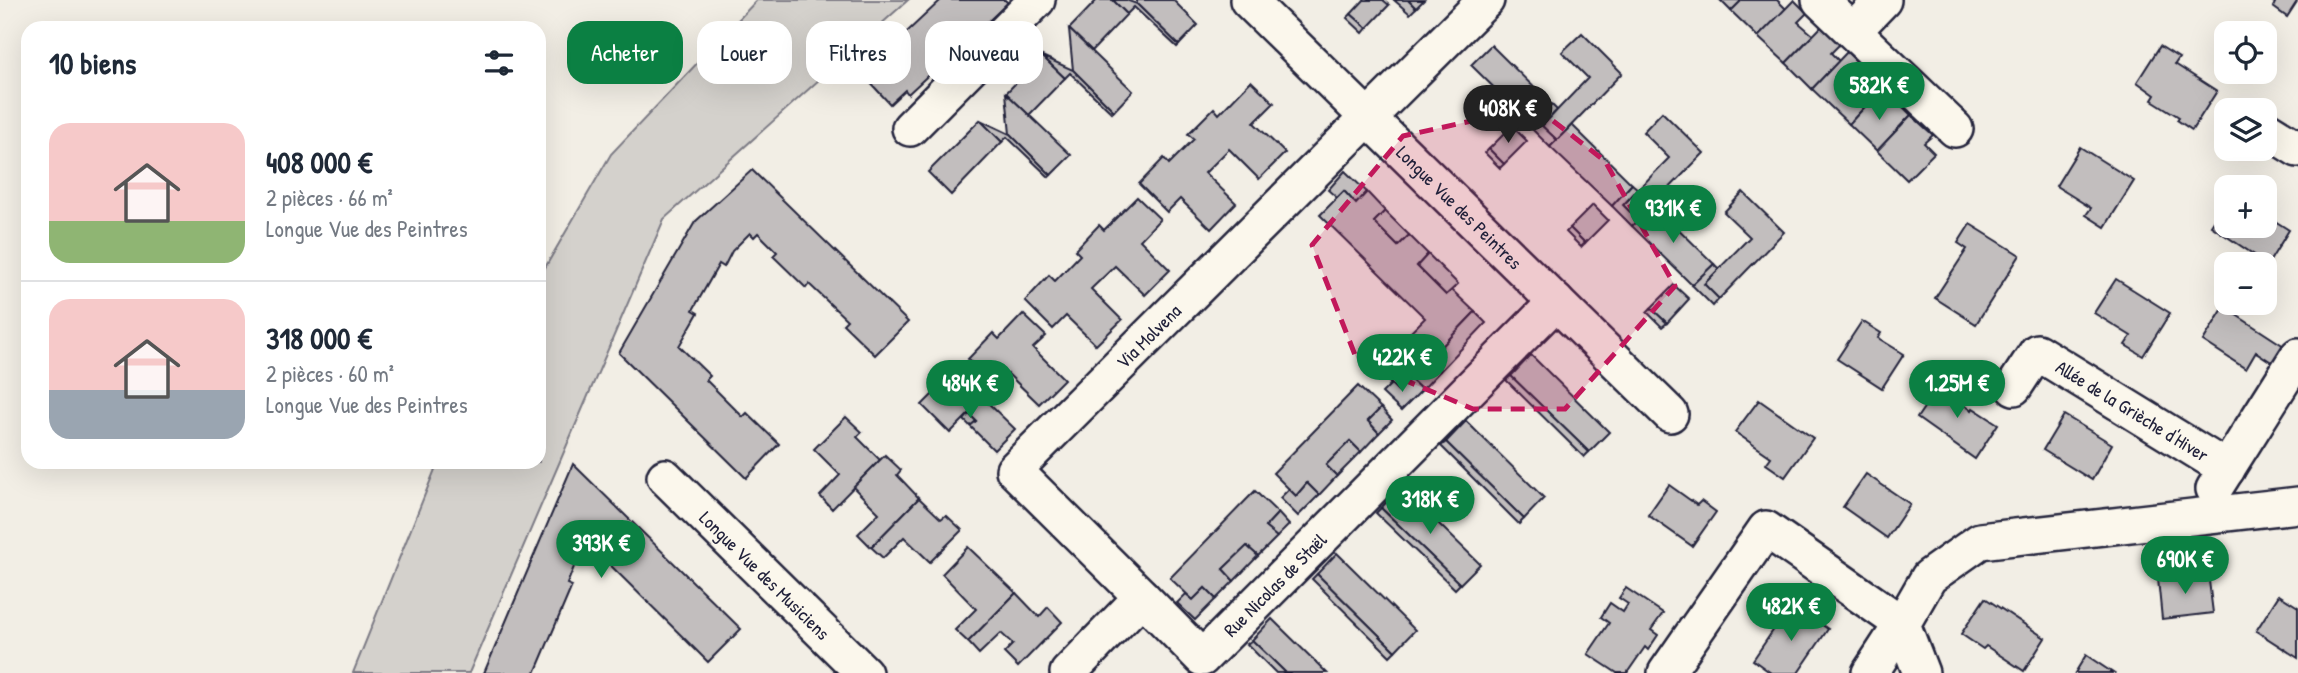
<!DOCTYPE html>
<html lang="fr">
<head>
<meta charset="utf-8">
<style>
	:root { --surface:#fff; --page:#f6f6f7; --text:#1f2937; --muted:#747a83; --line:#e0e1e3; --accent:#0b8043 }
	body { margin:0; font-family:"Patrick Hand",sans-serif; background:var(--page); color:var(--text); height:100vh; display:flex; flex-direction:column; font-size:26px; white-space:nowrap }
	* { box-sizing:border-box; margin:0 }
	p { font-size:23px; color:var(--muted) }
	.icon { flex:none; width:38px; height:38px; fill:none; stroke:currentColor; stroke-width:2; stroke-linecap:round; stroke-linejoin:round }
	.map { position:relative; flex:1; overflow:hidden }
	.sheet { position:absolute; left:21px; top:21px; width:525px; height:448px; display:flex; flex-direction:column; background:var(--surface); border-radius:21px; box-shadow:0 7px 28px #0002 }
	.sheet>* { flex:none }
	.guide { position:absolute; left:567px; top:21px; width:665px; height:63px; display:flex; gap:14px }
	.buttons { position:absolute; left:2214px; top:21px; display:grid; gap:14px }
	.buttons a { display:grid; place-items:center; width:63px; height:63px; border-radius:14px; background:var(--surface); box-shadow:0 7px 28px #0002; font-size:35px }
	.price { position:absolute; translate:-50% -60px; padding:0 16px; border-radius:24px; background:var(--accent); color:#fff; font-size:23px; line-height:46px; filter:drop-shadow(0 2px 4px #0008) }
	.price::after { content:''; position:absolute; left:50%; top:42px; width:21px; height:16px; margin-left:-10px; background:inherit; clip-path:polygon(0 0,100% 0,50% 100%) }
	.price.active { background:#222; color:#fff }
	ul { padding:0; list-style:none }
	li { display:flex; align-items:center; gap:21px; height:175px; padding:0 28px }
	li+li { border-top:2px solid var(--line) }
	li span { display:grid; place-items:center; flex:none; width:196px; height:140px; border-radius:21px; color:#555 }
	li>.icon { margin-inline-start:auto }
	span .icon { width:84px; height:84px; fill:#fffc; stroke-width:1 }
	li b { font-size:30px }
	h2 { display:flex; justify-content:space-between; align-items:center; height:84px; padding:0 28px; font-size:30px }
	.chip { padding:0 24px; border-radius:21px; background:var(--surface); box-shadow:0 7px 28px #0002; font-size:24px; line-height:63px }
	.chip.active { background:var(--accent); color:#fff }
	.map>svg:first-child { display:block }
	.green { fill:#d4d1cc; stroke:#7b7a84; stroke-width:2 }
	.building { fill:#c2bebe; stroke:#22223b; stroke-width:2 }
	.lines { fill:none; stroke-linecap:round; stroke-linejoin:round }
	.minor-casing { stroke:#22223b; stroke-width:40 }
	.minor { stroke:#fbf7ec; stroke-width:35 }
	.marked { fill:#c2185b; fill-opacity:0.2; stroke:#c2185b; stroke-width:5; stroke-dasharray:14 9; stroke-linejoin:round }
	.labels { text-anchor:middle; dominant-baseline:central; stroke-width:7; stroke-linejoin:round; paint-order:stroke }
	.street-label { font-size:19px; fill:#22223b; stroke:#fbf7ec }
</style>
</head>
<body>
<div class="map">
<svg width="2298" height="673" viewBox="0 0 2298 673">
	<rect width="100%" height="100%" fill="#f2eee5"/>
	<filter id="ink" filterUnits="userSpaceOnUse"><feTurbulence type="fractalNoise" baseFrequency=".0143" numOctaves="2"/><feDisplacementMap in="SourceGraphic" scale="14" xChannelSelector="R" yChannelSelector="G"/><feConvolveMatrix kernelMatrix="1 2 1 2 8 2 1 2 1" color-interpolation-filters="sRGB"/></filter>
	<g filter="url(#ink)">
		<!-- green -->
		<polygon class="green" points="757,0 908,0 664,219 469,673 353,673 438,462 539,462 539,278 611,154"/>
		<!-- building -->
		<g class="building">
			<polygon points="941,0 1005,0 1008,3 952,55 943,45 929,59 937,67 908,94 905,90 890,104 866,78 881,65 877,60"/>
			<polygon points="1097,0 1113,0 1127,14 1092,51 1069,29"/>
			<polygon points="1113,0 1126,0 1137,4 1179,45 1177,47 1134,7 1127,14"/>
			<polygon points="1137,0 1173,0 1198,25 1179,45 1137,4"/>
			<polygon points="1364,0 1383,0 1389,5 1367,28 1351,14"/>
			<polygon points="1394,0 1408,0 1416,8 1410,14"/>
			<polygon points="1408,0 1424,0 1416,8"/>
			<polygon points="1720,0 1742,0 1731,11"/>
			<polygon points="1742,0 1777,0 1786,9 1758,37 1731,11"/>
			<polygon points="1794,0 1807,13 1798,22 1813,35 1786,63 1758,37"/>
			<polygon points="2270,0 2298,0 2287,17 2273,7 2275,3"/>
			<polygon points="1351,14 1367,28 1363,33 1347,18"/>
			<polygon points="1826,22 1844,40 1831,53 1839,61 1812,89 1786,63"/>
			<polygon points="1069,29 1133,91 1114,111 1073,70"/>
			<polygon points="1582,33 1622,73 1557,140 1542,126 1588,78 1562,52"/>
			<polygon points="943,45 952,55 937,67 929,59"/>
			<polygon points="1491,45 1552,105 1532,125 1471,65"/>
			<polygon points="2160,46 2179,58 2175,64 2217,91 2192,130 2177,120 2179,117 2152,100 2155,95 2137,82"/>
			<polygon points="1847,52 1863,68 1855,77 1875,96 1849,124 1812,89"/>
			<polygon points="1042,56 1065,78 1029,115 1006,93"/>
			<polygon points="1042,56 1073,70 1114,111 1112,113 1070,73 1065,78"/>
			<polygon points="1251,81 1274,103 1254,123 1285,153 1259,179 1229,149 1205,173 1236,203 1211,229 1180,199 1167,212 1139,184 1164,158 1169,164 1194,139 1188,134 1214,108 1219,114"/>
			<polygon points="1006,93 1071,155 1051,175 1010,134"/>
			<polygon points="1875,96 1888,108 1896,100 1911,115 1877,151 1849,124"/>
			<polygon points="1552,105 1557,110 1542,126 1557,140 1550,147 1530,127"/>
			<polygon points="1662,112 1704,153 1638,220 1623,205 1669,158 1643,132"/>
			<polygon points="1911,115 1933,135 1924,143 1934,153 1907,180 1877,151"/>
			<polygon points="980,120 1010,134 1051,175 1049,177 1007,137 1002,142"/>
			<polygon points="980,120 1002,142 951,195 928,172"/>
			<polygon points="1572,125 1632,184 1612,206 1550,147"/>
			<polygon points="1512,126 1527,141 1504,164 1489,149"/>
			<polygon points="2080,147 2134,181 2105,227 2086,215 2091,208 2056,186"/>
			<polygon points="1489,149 1504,164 1500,168 1485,153"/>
			<polygon points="752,170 908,322 875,355 843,324 847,320 809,284 806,288 773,256 777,252 758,233 754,237 750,233 732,251 724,267 719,264 693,310 698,313 679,346 710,376 706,380 743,417 747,413 779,444 746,478 619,353 695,222"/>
			<polygon points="1345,171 1367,192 1356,204 1344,191 1337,198 1328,190"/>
			<polygon points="1632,184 1638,189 1623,205 1638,220 1632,226 1612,206"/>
			<polygon points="1344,191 1356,204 1367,192 1385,211 1374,222 1398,246 1409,235 1428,254 1417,266 1446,295 1452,290 1475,312 1429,360 1440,371 1422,390 1410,379 1398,391 1375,368 1425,318 1320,215"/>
			<polygon points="1743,192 1784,232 1719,299 1704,284 1750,237 1724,212"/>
			<polygon points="1137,197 1160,219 1140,240 1170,270 1145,295 1115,266 1091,289 1122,320 1096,345 1066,316 1053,329 1025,301 1049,275 1055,281 1080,255 1075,250 1099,225 1104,230"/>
			<polygon points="2226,203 2226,226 2264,226 2264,214 2289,230 2268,264 2211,226"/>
			<polygon points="1653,204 1714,264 1692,285 1632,226"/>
			<polygon points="1593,205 1608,220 1585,243 1570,228"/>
			<polygon points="1385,211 1409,235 1398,246 1374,222"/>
			<polygon points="1970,224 2020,255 1976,324 1935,298 1967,249 1958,243"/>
			<polygon points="1570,228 1585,243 1581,247 1566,232"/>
			<polygon points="1428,254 1458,284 1446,295 1417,266"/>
			<polygon points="1714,264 1719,269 1704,284 1719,299 1713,306 1692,285"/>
			<polygon points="2116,279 2170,313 2143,356 2125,345 2131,336 2094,313"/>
			<polygon points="1674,285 1689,299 1667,323 1651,308"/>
			<polygon points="2224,307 2287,348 2276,365 2256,352 2246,369 2203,341"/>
			<polygon points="1651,308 1667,323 1662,327 1647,312"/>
			<polygon points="1475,312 1486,323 1440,371 1429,360"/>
			<polygon points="1023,314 1046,336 1033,348 1064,379 1039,404 1008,374 984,399 1015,429 994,450 970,426 976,421 969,414 950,433 922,405 944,383 949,389 973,364 968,359 993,333 999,339"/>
			<polygon points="1862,321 1881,333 1878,338 1904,354 1882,388 1837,359"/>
			<polygon points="1531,355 1609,432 1589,452 1511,376"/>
			<polygon points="1511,376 1589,452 1584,457 1506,380"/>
			<polygon points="1944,378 1964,393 1959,402 1972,410 1973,408 1998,424 1975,459 1917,418"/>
			<polygon points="1410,379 1422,390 1401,411 1382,393 1391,384 1398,391"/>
			<polygon points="1358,386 1381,408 1368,421 1379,433 1361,452 1350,441 1326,465 1337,476 1319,495 1307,483 1296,496 1273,473"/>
			<polygon points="1759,400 1813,438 1785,477 1766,464 1771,457 1735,432"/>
			<polygon points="1381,408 1392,420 1379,433 1368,421"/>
			<polygon points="969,414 976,421 970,426 964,420"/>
			<polygon points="2064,415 2112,444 2092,480 2043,450"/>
			<polygon points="846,417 862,432 857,437 880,460 832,509 820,496 840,475 814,449"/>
			<polygon points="1466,421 1544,498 1524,519 1446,442"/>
			<polygon points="1350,441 1361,452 1337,476 1326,465"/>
			<polygon points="1446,442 1524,519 1519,524 1441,446"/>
			<polygon points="885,455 901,470 897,475 919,498 871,547 858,534 879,513 853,487"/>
			<polygon points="573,464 741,629 708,662 585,540 567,584 572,586 535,673 484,673"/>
			<polygon points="1866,474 1910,504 1887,538 1843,507"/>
			<polygon points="1307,483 1319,495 1298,516 1280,498 1289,489 1296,496"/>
			<polygon points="1669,485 1697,505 1701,501 1716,512 1692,546 1648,515"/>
			<polygon points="1401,487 1480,564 1460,584 1381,508"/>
			<polygon points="1255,491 1278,513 1265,527 1277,537 1258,556 1247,546 1223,569 1234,581 1216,599 1205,588 1193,600 1170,578"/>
			<polygon points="919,498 941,519 946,515 962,530 930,562 904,537 883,558 871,547"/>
			<polygon points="1381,508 1460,584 1455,589 1376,513"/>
			<polygon points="1278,513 1289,525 1277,537 1265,527"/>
			<polygon points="1247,546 1258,556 1234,581 1223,569"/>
			<polygon points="968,547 1016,593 968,642 955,630 976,609 942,574"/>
			<polygon points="1337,553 1415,630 1395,651 1317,574"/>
			<polygon points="2208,573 2213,613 2162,619 2158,579"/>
			<polygon points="1317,574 1395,651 1390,656 1312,579"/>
			<polygon points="1205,588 1216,599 1195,620 1177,603 1186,594 1193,600"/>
			<polygon points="1626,588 1663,613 1651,630 1658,635 1648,650 1645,647 1627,673 1617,673 1588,654 1609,623 1601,617 1610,603 1623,612 1628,604 1619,598"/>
			<polygon points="1016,593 1039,617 1048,607 1062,622 1018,667 1004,653 1013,644 1001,633 979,654 968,642"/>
			<polygon points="2279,595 2298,607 2298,658 2256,631"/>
			<polygon points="1985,598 2045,638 2024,671 1986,646 1983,649 1961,634"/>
			<polygon points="1791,604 1828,629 1798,673 1771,673 1753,660"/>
			<polygon points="1272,619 1327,673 1286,673 1252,640"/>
			<polygon points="1252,640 1286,673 1276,673 1247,644"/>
			<polygon points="2086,655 2113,673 2075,673"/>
		</g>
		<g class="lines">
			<!-- minor casing -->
			<g class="minor-casing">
				<g id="minor">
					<path id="s1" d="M1248,0L1670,414"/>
					<polyline points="1820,0 1955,129"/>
					<polyline points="1853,31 1883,0"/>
					<polyline points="910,128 1037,0"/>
					<polyline points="2264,128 2298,149"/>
					<path id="s2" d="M2014,387L2037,352L2227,469"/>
					<path id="s3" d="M665,477L864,673"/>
					<polyline points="2214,489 2298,356"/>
					<path id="s4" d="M1142,597L1202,658L1556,302"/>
					<path id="s5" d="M1068,673L1142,597L1014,470L1486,0"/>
					<polyline points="1666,673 1766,529 1902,624 1870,673"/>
					<polyline points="1921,673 1902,624 1929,577 1980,541 2298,505"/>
				</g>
			</g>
			<!-- minor -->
			<use href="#minor" class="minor"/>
		</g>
	</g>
	<!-- marked area -->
	<path class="marked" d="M1535,107L1605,161L1675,286L1565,409H1473L1357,360L1312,245L1403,136Z"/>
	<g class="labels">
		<!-- street labels -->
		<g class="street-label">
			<text stroke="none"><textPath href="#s1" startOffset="296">Longue Vue des Peintres</textPath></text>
			<text stroke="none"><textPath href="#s5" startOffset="476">Via Molvena</textPath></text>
			<text stroke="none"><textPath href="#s2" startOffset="154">Allée de la Grièche d'Hiver</textPath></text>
			<text stroke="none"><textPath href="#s3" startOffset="140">Longue Vue des Musiciens</textPath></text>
			<text stroke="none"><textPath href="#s4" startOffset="189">Rue Nicolas de Staël</textPath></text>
		</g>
	</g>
</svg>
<div class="buttons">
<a><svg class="icon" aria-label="locate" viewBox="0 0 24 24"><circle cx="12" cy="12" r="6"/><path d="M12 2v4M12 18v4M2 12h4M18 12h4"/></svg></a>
<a><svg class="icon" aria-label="layers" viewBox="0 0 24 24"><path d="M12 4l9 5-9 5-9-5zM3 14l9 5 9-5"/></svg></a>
<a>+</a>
<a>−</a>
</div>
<b class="price" style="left:1879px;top:122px">582K €</b>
<b class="price active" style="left:1508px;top:145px">408K €</b>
<b class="price" style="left:1673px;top:245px">931K €</b>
<b class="price" style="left:1402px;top:394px">422K €</b>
<b class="price" style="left:970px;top:420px">484K €</b>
<b class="price" style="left:1957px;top:420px">1.25M €</b>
<b class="price" style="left:1430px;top:536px">318K €</b>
<b class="price" style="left:601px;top:580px">393K €</b>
<b class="price" style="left:2185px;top:596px">690K €</b>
<b class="price" style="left:1791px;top:643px">482K €</b>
<div class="guide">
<a class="chip active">Acheter</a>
<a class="chip">Louer</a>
<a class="chip">Filtres</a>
<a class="chip">Nouveau</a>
</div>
<section class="sheet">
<h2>10 biens<svg class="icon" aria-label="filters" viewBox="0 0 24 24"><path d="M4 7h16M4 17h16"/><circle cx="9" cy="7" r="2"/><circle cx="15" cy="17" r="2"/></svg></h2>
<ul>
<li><span style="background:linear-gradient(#f6c9c9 70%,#8fb573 0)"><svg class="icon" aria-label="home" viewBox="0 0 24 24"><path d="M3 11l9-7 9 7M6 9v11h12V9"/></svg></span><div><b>408 000 €</b><p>2 pièces · 66 m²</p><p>Longue Vue des Peintres</p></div></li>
<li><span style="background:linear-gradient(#f6c9c9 65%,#9aa5b1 0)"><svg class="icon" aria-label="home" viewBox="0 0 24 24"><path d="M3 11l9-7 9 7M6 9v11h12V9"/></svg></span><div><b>318 000 €</b><p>2 pièces · 60 m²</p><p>Longue Vue des Peintres</p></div></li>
</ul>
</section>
</div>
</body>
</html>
